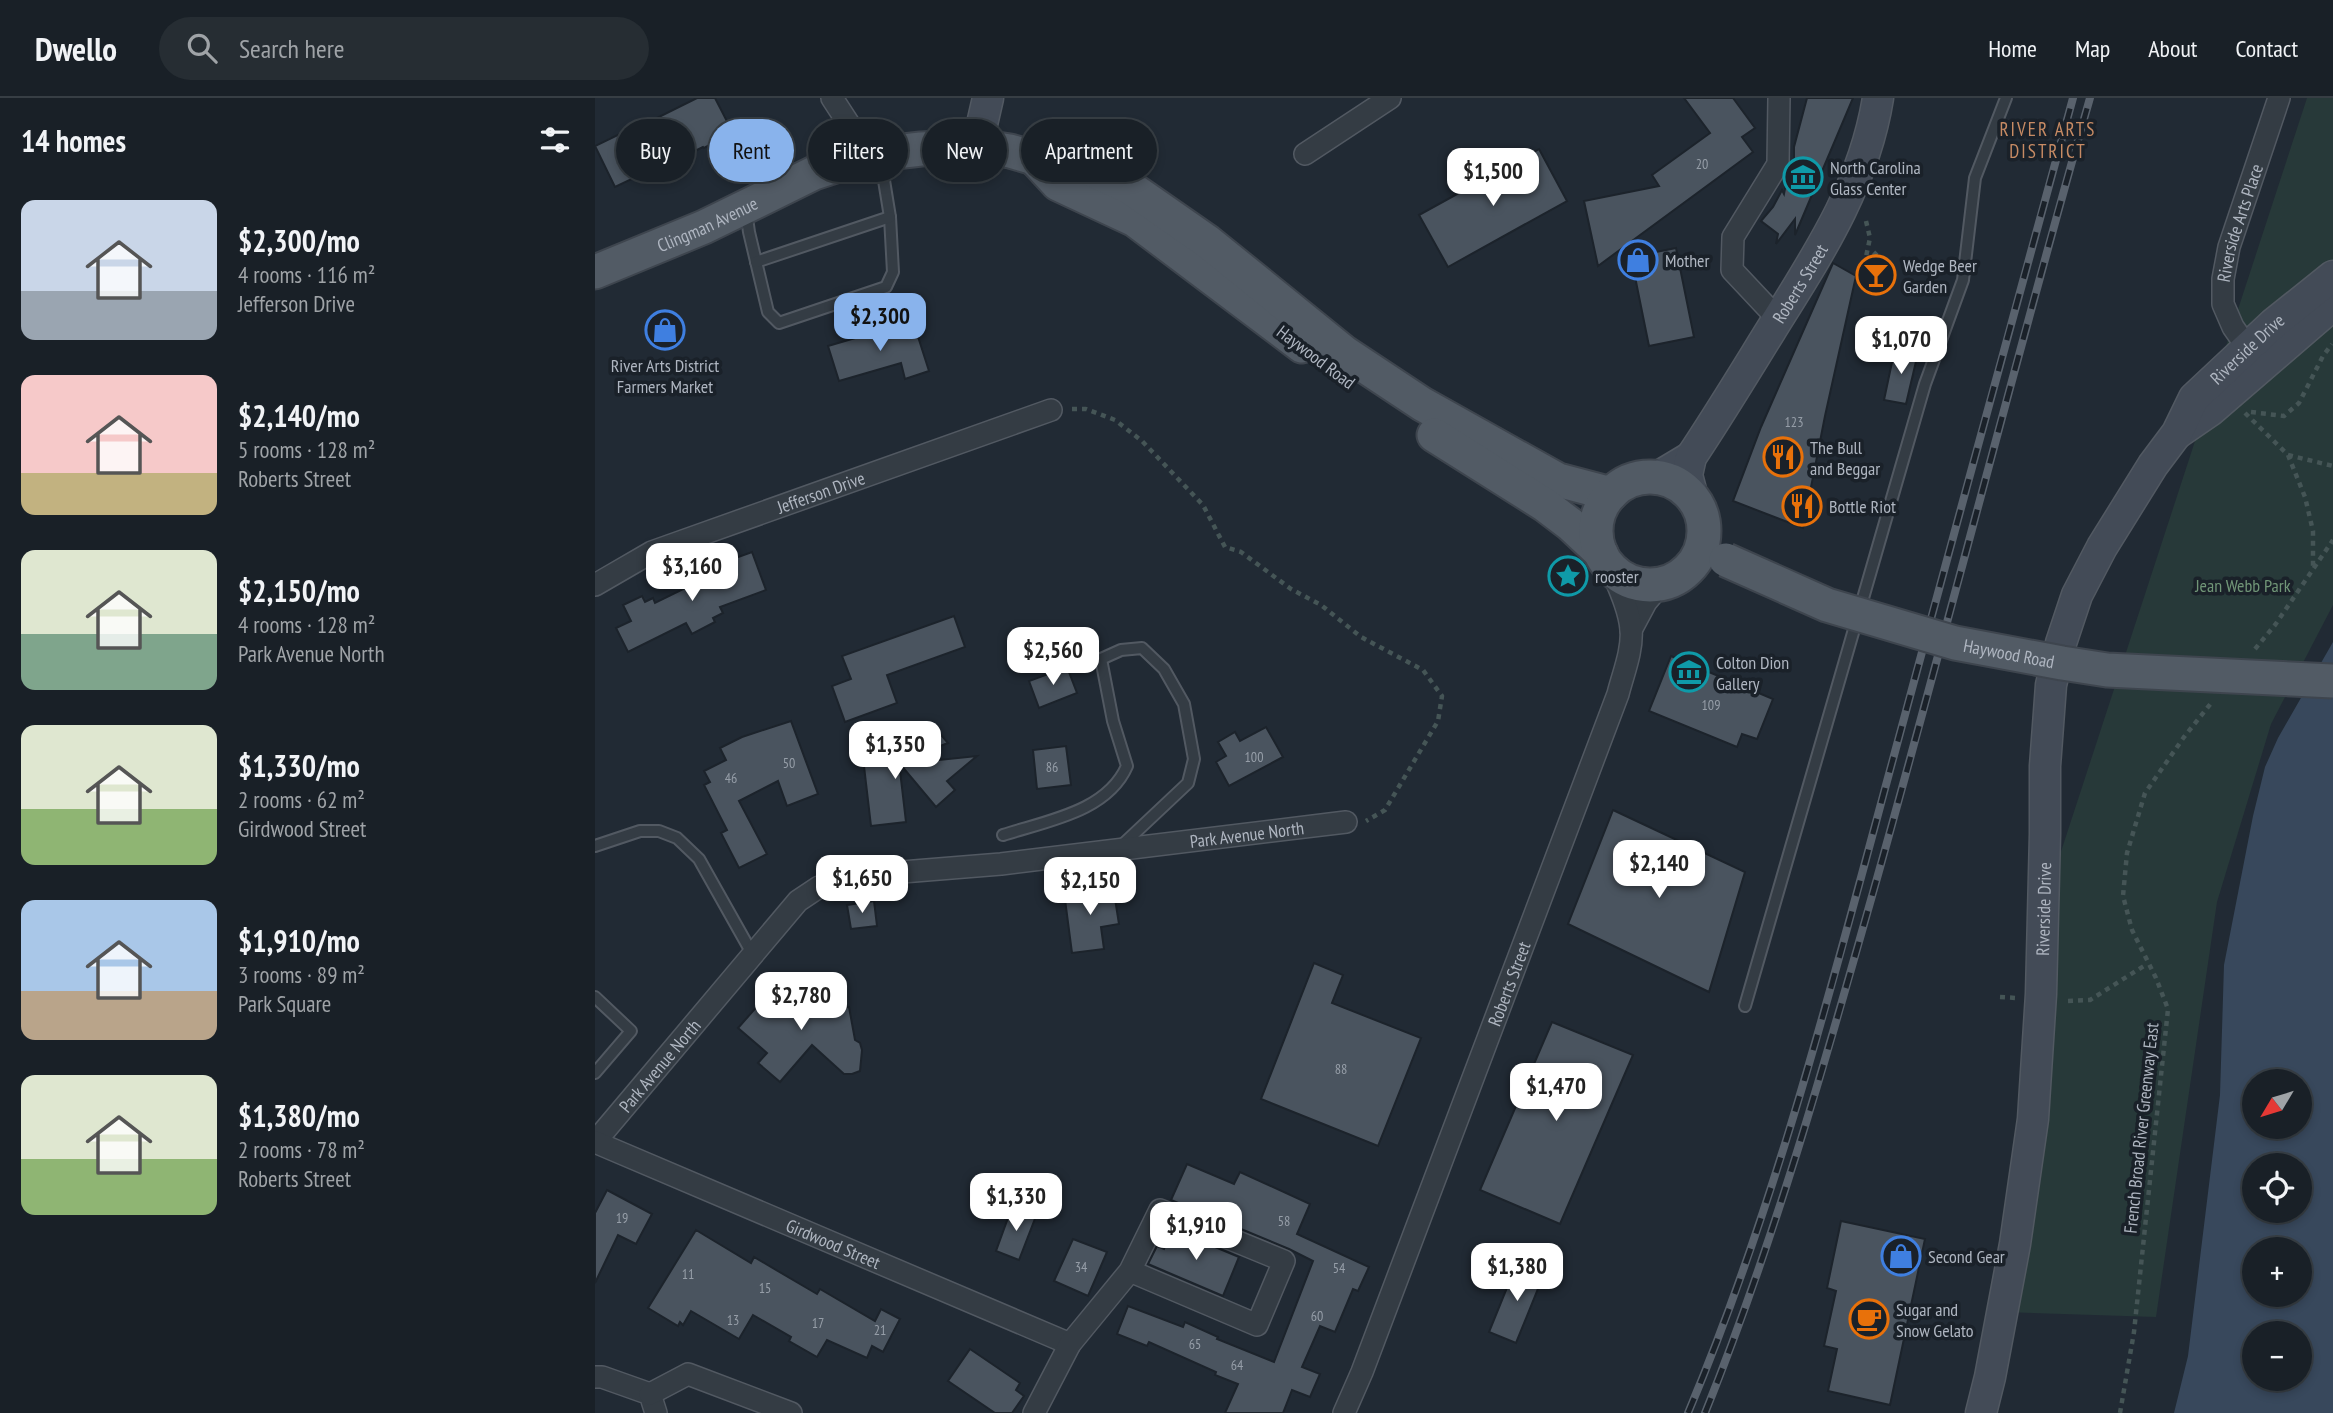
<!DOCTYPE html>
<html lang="en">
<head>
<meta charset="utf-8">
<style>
	:root { --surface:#192027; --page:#262d33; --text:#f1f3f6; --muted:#9fa3a7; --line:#373e44; --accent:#89b3ec }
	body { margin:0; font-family:"PT Sans Narrow",sans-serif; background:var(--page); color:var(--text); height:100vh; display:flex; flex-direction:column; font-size:26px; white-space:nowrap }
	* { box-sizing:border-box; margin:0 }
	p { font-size:23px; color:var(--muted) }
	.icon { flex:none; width:38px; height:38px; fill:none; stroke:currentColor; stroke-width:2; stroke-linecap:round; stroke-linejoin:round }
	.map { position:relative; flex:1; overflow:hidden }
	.details { display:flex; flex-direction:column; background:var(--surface); width:595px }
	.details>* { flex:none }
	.guide { position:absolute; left:21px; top:21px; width:665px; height:63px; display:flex; gap:14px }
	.needle { width:46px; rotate:232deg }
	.controls { position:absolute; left:1647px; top:971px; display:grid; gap:14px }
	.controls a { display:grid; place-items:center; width:70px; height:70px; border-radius:50%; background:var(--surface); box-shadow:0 4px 10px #0003,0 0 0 2px var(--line); font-size:35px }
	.price { position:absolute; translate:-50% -60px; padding:0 16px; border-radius:14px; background:#fff; color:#222; font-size:23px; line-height:46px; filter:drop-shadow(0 2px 4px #0008) }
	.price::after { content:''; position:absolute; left:50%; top:42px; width:21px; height:16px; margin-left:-10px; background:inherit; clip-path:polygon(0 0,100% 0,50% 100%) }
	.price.current { background:var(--accent); color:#111 }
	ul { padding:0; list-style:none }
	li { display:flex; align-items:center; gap:21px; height:175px; padding:0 21px }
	li span { display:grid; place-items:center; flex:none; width:196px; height:140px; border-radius:14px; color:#555 }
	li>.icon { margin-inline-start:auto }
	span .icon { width:84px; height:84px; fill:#fffc; stroke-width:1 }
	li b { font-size:30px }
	h2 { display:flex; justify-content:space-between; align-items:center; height:84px; padding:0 21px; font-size:30px }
	.pill { padding:0 24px; border-radius:32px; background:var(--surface); box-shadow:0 4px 10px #0003,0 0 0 2px var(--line); font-size:24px; line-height:63px }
	.pill.current { background:var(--accent); color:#111 }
	header { display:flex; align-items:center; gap:42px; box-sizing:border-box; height:98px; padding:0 35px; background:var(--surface); border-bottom:2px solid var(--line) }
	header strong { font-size:33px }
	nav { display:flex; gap:38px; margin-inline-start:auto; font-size:24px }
	.search { width:490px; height:63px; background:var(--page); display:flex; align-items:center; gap:18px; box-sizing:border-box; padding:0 24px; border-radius:38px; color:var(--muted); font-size:26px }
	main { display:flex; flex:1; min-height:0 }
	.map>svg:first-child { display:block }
	.green { fill:#273939 }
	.water { fill:#38485c; fill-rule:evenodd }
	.building { fill:#4a545f; stroke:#1c232b; stroke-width:2 }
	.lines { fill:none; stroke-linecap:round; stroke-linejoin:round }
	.lane-casing { stroke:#525962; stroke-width:14 }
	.street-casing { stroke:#525962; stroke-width:24 }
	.secondary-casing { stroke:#525962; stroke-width:33 }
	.primary-casing { stroke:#3e454e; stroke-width:37 }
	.path { stroke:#455556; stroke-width:4.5; stroke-dasharray:5 5; stroke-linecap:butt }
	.lane { stroke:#343c44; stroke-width:10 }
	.street { stroke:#343c44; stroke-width:21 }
	.secondary { stroke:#434b57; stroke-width:30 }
	.primary { stroke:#525b65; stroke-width:33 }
	.rail-casing { stroke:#59626d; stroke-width:8 }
	.rail { stroke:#1a2129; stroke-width:5; stroke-dasharray:16; stroke-linecap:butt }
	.primary-bridge-casing { stroke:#3e454e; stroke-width:37; stroke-linecap:butt }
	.primary-bridge { stroke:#525b65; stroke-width:33 }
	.labels { text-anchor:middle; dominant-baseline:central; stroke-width:7; stroke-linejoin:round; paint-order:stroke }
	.number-label { font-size:14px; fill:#969ea8 }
	.poi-label { font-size:18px; fill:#afb6c1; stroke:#1a2129; text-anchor:start }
	.street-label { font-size:18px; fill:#afb6c1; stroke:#1a2129 }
	.park-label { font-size:18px; fill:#709577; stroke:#1a2129 }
	.neighbourhood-label { font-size:19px; letter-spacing:2px; fill:#c78b64; stroke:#1a2129 }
</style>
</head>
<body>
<header>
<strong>Dwello</strong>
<div class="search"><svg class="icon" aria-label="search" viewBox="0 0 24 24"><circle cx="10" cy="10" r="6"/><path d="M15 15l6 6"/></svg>Search here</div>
<nav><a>Home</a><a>Map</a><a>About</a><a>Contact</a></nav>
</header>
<main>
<section class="details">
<h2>14 homes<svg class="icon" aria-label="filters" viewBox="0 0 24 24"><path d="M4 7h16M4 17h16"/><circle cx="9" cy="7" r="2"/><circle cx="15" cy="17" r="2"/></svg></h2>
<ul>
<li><span style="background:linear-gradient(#c9d6e8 65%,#9aa5b1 0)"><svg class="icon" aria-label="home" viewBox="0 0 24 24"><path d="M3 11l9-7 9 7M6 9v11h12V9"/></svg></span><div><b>$2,300/mo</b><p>4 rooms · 116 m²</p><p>Jefferson Drive</p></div></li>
<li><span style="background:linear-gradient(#f6c9c9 70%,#c2b280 0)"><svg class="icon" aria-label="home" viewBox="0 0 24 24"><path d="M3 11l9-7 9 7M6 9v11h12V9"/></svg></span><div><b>$2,140/mo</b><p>5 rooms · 128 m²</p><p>Roberts Street</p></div></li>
<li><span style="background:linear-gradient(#dfe7d0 60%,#7fa58c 0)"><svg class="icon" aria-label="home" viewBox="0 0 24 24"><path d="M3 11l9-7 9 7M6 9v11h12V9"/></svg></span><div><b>$2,150/mo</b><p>4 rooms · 128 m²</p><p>Park Avenue North</p></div></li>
<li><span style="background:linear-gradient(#dfe7d0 60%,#8fb573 0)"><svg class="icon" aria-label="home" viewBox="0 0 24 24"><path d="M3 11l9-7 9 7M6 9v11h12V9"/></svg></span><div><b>$1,330/mo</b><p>2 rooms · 62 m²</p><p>Girdwood Street</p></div></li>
<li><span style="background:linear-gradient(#a9c7e8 65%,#b9a48a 0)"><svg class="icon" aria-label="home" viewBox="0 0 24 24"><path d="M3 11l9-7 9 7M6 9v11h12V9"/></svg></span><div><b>$1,910/mo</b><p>3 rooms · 89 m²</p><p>Park Square</p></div></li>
<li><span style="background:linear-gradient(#dfe7d0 60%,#8fb573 0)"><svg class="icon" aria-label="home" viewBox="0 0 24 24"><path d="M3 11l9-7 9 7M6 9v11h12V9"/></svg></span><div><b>$1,380/mo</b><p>2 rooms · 78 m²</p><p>Roberts Street</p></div></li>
</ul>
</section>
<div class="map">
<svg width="1738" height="1315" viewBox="0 0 1738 1315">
	<rect width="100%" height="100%" fill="#212a34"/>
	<!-- green -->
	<polygon class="green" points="1712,0 1738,0 1738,507 1676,626 1622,804 1561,1219 1407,1214 1459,775"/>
	<!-- water -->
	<path class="water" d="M1738,544V1315H1579L1593,1258L1625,997L1629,867L1658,718L1670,669L1683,640ZM1659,984H1704V1029H1659ZM1659,1068H1704V1113H1659ZM1659,1152H1704V1197H1659ZM1659,1236H1704V1281H1659Z"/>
	<!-- building -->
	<g class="building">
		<polygon points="102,0 120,0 138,35 109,50 108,49 67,69 66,67 20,89 0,48 35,31 36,33"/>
		<polygon points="1089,0 1138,0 1160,30 1147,39 1158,54 1003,168 989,103 1064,88 1057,77 1115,35"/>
		<polygon points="1212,0 1258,0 1200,137 1200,121 1181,146 1183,136 1166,123 1178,109 1187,92 1189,96 1193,75 1199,84 1199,49"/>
		<polygon points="944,51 972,103 853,169 824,117"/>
		<polygon points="1081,150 1099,239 1054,248 1036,159"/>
		<polygon points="1238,165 1261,178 1230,318 1208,430 1138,403 1166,329"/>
		<polygon points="318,223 334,273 310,281 306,265 244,283 233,248"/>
		<polygon points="1300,250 1323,255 1311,306 1289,302"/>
		<polygon points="157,454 171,492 125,509 128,515 118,520 120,524 97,536 91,525 33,554 21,530 36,523 28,507 47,498 50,504 58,500 60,505 123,474 121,467"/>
		<polygon points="359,518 370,549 292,577 302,605 250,624 237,588 256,581 247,558"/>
		<polygon points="1076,558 1178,601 1162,641 1147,636 1142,649 1054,613"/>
		<polygon points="472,569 482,595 444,610 434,583"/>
		<polygon points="196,623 223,696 192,708 183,683 144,703 172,756 144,770 126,735 132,732 109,687 115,684 109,673 131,662 125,650 147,639"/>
		<polygon points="671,629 688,659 634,688 621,664 631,658 623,644 640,634 645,643"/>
		<polygon points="333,631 341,631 353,645 304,664 311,724 276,728 269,668 293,665"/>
		<polygon points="471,648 476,687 442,691 438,652"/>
		<polygon points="382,658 352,683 360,692 341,709 305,666"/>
		<polygon points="1018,712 1150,774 1114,894 973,826"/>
		<polygon points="518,788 524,826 506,829 509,851 477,855 469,794"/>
		<polygon points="279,803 282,828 256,831 252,807"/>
		<polygon points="719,865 748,877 737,905 826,940 783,1048 666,1001"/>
		<polygon points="189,878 226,913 254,909 260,942 265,945 267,952 265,973 257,976 249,976 217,947 185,984 163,965 172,955 143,930"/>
		<polygon points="957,924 1038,957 965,1126 885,1092"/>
		<polygon points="592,1066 639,1086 645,1074 715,1106 702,1136 774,1169 763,1193 758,1191 740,1234 725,1228 707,1269 725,1276 715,1299 697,1292 688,1315 630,1315 643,1286 620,1277 621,1274 554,1244 552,1248 522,1236 533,1208 588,1229 590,1224 623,1239 622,1241 679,1264 718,1163 694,1151 576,1102"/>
		<polygon points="12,1092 57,1116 41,1146 23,1137 0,1185 0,1115"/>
		<polygon points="417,1109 441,1118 424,1162 401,1153"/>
		<polygon points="1246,1123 1330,1141 1295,1307 1233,1293 1242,1251 1229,1248 1241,1193 1232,1190"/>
		<polygon points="577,1131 644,1159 628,1198 553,1166 562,1148 569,1151"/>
		<polygon points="101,1132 156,1165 159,1159 222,1196 225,1191 280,1223 286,1211 305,1221 288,1254 277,1248 272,1260 232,1242 222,1259 194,1243 196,1239 158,1217 144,1241 96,1213 88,1227 85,1224 83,1228 53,1210"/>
		<polygon points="478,1141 512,1154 493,1198 459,1183"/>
		<polygon points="922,1165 949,1176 921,1245 894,1234"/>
		<polygon points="375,1251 425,1285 421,1292 429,1298 417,1315 400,1315 353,1283"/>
	</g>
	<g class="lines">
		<!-- lane casing -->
		<g class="lane-casing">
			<g id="lane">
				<polyline points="151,113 154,134 173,214 184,225 291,189 298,174 295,119 285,58"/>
				<polyline points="161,164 295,119"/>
				<path d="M408,737C451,723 512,714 532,668L518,623L506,561L526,552L547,550L569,571L589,606L599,661L593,685L525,749"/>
				<polyline points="0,748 45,733 64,733 82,740 104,761 158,857"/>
				<polyline points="0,899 36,933 0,975"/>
				<polyline points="1150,908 1330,286 1368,182 1380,80 1411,0"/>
			</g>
		</g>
		<!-- street casing -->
		<g class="street-casing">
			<g id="street">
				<polyline points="237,0 274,57"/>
				<polyline points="710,56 795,0"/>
				<polyline points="1183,221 1137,172 1138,139 1183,66 1184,0"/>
				<path id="s1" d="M1652,249L1638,229L1628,206V181L1634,149L1684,0"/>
				<path id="s2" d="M0,487L57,454L456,312"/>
				<polyline points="1036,532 1051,504 1066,486"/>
				<path id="s3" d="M0,1044L203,803L224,789L270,777L406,766L751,724"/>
				<path id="s4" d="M0,1044L475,1246"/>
				<polyline points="0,1279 7,1279 55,1296 61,1315"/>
				<polyline points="55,1296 93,1276 196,1315"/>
				<polyline points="439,1315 475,1246 535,1173 565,1112 689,1163 662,1227 535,1173"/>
				<path id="s5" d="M749,1315L767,1274L1023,596C1028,576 1038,552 1036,531C1034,510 1023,488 1015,468"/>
			</g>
		</g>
		<!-- secondary casing -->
		<g class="secondary-casing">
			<g id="secondary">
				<polyline points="382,48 393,0"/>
				<polyline points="1583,335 1615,313 1738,207"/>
				<polyline points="1061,380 1096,359"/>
				<path id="s6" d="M1098,400L1092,377L1096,359C1124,317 1150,274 1176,232C1222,158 1269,88 1283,0"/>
				<path id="s7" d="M1386,1315L1395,1279L1420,1146L1438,1021L1446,896L1450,736V668L1456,587L1466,545L1482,497L1507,449L1558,367L1582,335L1599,300L1678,226L1738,178"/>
			</g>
		</g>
		<!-- primary casing -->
		<g class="primary-casing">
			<g id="primary">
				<polyline points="439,60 463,86 540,122 707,248"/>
				<path id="s8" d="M0,174L109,129L219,75L274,57L326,51L382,48L415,53L439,60H461L490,69L534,89L613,144L750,255L827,306L963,382L1016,396"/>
				<polyline points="839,337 950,407 975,426 1006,455"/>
				<circle cx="1055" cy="433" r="54"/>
			</g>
		</g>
		<!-- path -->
		<g class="path">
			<polyline points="1271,123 1275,140 1269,168 1282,154 1283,180"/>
			<polyline points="477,311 491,311 520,322 547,343 608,407 630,449 646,454 696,491 726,507 766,539 828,572 847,598 843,623 790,712 771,723"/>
			<polyline points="1656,314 1689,318 1704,305 1728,258 1737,246"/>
			<polyline points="1650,315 1693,357 1710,399 1718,433 1718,470"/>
			<polyline points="1693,357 1738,368"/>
			<polyline points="1660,551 1680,527 1738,442"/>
			<polyline points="1405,899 1422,900"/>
			<polyline points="1473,903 1495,902 1552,866"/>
			<polyline points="1525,1315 1539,1234 1573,911 1561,880 1537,832 1528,798 1532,755 1550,695 1589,639 1617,604"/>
		</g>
		<!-- lane -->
		<use href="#lane" class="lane"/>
		<!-- street -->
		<use href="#street" class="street"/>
		<!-- secondary -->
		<use href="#secondary" class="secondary"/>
		<!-- primary -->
		<use href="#primary" class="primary"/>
		<!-- rail casing -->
		<g class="rail-casing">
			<g id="rail">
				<path d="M1093,1315C1177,1116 1232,906 1288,698C1351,465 1414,233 1478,0"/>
				<path d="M1110,1315C1179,1144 1229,968 1279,791C1353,528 1420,263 1495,0"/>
			</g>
		</g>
		<!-- rail -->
		<use href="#rail" class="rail"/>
		<!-- primary-bridge casing -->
		<g class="primary-bridge-casing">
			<g id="primary-bridge">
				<path id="s9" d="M1131,462L1232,507L1360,545L1467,565L1512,572L1738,583"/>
			</g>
		</g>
		<!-- primary-bridge -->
		<use href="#primary-bridge" class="primary-bridge"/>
	</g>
	<!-- icons -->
	<defs>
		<g id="museum-ring" transform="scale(2.0125)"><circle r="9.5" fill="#1a2129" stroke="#0f9aa8" stroke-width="1.5"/><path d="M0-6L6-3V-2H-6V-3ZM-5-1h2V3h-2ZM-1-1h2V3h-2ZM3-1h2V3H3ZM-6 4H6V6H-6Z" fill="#0f9aa8"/></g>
		<g id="shop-ring" transform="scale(2.0125)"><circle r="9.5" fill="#1a2129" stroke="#3f7fe0" stroke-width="1.5"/><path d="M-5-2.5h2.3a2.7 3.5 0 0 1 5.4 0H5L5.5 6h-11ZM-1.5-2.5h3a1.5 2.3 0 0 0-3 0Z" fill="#3f7fe0"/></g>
		<g id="bar-ring" transform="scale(2.0125)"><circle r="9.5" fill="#1a2129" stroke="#e8710a" stroke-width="1.5"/><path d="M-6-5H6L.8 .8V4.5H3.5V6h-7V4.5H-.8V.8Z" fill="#e8710a"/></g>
		<g id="restaurant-ring" transform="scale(2.0125)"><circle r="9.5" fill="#1a2129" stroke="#e8710a" stroke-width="1.5"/><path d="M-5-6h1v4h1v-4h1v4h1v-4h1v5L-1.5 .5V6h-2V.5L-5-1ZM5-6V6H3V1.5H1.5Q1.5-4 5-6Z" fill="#e8710a"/></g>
		<g id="sight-ring" transform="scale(2.0125)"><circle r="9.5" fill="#1a2129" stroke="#0f9aa8" stroke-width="1.5"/><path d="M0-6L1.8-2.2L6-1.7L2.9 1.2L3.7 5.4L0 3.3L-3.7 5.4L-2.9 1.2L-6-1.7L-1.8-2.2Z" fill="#0f9aa8"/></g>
		<g id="cafe-ring" transform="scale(2.0125)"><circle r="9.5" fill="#1a2129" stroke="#e8710a" stroke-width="1.5"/><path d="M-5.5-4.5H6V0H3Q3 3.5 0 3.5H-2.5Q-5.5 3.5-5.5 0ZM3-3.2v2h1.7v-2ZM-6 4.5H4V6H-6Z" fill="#e8710a"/></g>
	</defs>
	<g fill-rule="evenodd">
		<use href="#museum-ring" x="1208" y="79"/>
		<use href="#shop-ring" x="1043" y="162"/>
		<use href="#bar-ring" x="1281" y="177"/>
		<use href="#shop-ring" x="70" y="232"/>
		<use href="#restaurant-ring" x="1188" y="359"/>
		<use href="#restaurant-ring" x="1207" y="408"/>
		<use href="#sight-ring" x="973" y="478"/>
		<use href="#museum-ring" x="1094" y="574"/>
		<use href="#shop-ring" x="1306" y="1158"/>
		<use href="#cafe-ring" x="1274" y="1221"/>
	</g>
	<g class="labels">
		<!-- number labels -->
		<g class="number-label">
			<text x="1107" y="66">20</text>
			<text x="1199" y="324">123</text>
			<text x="1116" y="607">109</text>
			<text x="659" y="659">100</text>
			<text x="194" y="665">50</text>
			<text x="457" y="669">86</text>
			<text x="136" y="680">46</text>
			<text x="746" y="971">88</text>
			<text x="27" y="1120">19</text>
			<text x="689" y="1123">58</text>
			<text x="486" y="1169">34</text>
			<text x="744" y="1170">54</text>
			<text x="93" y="1176">11</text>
			<text x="170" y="1190">15</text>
			<text x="722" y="1218">60</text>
			<text x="138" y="1222">13</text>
			<text x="223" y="1225">17</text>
			<text x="285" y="1232">21</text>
			<text x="600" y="1246">65</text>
			<text x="642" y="1267">64</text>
		</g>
		<!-- poi labels -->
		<g class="poi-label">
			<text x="1235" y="69">North Carolina<tspan x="1235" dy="21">Glass Center</tspan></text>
			<text x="1070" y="162">Mother</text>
			<text x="1308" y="167">Wedge Beer<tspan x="1308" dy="21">Garden</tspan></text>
			<text x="70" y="267" text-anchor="middle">River Arts District<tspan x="70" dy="21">Farmers Market</tspan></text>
			<text x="1215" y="349">The Bull<tspan x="1215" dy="21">and Beggar</tspan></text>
			<text x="1234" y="408">Bottle Riot</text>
			<text x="1000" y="478">rooster</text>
			<text x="1121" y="564">Colton Dion<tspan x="1121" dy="21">Gallery</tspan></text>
			<text x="1333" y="1158">Second Gear</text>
			<text x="1301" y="1211">Sugar and<tspan x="1301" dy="21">Snow Gelato</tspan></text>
		</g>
		<!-- street labels -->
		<g class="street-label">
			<text stroke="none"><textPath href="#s8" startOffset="122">Clingman Avenue</textPath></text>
			<text stroke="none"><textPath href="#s1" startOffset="133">Riverside Arts Place</textPath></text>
			<text stroke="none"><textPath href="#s6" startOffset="247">Roberts Street</textPath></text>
			<text stroke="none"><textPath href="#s7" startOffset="1129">Riverside Drive</textPath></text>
			<text transform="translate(721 259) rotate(37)">Haywood Road</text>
			<text stroke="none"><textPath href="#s2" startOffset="245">Jefferson Drive</textPath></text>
			<text stroke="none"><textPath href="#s9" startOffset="299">Haywood Road</textPath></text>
			<text stroke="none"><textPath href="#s3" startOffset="772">Park Avenue North</textPath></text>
			<text stroke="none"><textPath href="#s7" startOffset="509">Riverside Drive</textPath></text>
			<text stroke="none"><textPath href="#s5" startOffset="460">Roberts Street</textPath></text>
			<text stroke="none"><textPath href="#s3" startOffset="100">Park Avenue North</textPath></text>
			<text transform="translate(1546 1030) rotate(-84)">French Broad River Greenway East</text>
			<text stroke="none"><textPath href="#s4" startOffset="259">Girdwood Street</textPath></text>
		</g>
		<!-- park labels -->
		<g class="park-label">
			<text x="1648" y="487">Jean Webb Park</text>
		</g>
		<!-- neighbourhood labels -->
		<g class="neighbourhood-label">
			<text x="1453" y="31">RIVER ARTS<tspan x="1453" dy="22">DISTRICT</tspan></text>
		</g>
	</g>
</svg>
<div class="controls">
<a><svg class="needle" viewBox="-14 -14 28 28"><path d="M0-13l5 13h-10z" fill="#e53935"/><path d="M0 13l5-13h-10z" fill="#9fa3a7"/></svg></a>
<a><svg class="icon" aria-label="locate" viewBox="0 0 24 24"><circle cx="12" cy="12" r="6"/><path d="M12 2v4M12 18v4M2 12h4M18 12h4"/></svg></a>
<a>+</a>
<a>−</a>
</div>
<b class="price" style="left:898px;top:110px">$1,500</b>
<b class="price current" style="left:285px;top:255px">$2,300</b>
<b class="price" style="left:1306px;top:278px">$1,070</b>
<b class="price" style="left:97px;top:505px">$3,160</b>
<b class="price" style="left:458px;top:589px">$2,560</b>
<b class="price" style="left:300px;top:683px">$1,350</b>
<b class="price" style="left:1064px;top:802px">$2,140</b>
<b class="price" style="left:267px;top:817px">$1,650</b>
<b class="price" style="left:495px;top:819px">$2,150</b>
<b class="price" style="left:206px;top:934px">$2,780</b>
<b class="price" style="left:961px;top:1025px">$1,470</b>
<b class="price" style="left:421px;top:1135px">$1,330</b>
<b class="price" style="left:601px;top:1164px">$1,910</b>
<b class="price" style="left:922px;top:1205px">$1,380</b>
<div class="guide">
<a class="pill">Buy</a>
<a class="pill current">Rent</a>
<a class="pill">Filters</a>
<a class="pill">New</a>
<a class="pill">Apartment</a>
</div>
</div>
</main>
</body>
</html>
